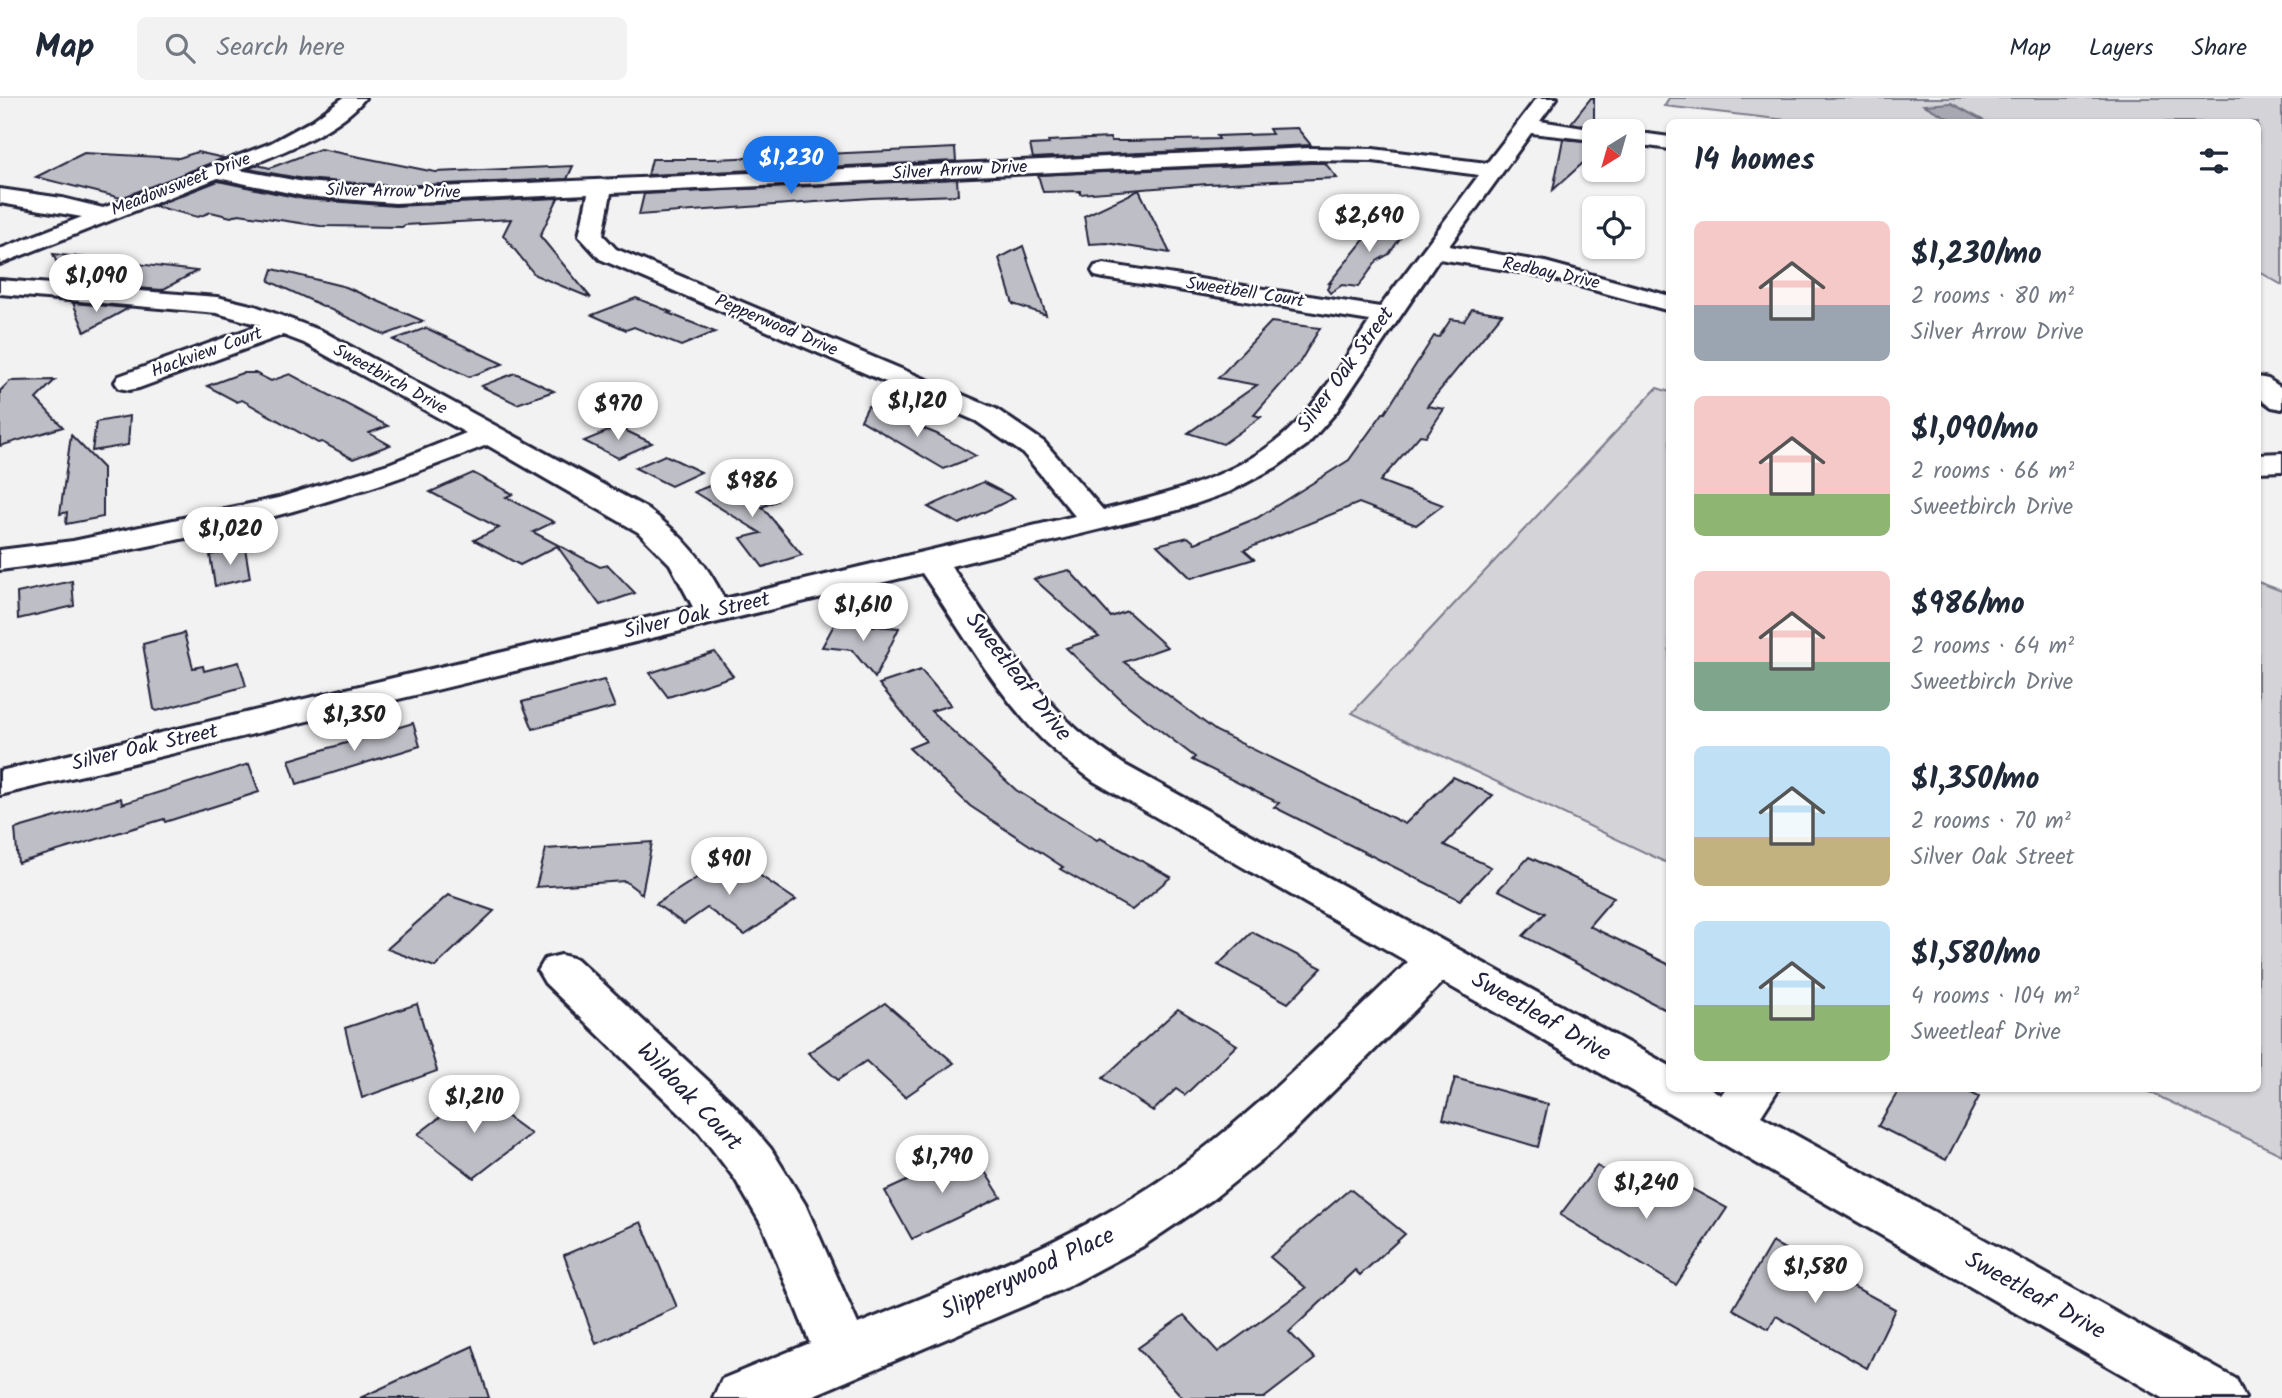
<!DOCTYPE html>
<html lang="en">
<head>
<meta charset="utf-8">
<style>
	:root { --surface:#fff; --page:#f2f2f3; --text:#1f2937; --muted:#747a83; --line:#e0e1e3; --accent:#1a73e8 }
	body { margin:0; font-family:Kalam,sans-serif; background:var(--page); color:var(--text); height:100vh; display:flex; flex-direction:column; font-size:26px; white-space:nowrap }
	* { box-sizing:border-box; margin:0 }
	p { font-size:23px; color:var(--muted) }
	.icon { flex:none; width:38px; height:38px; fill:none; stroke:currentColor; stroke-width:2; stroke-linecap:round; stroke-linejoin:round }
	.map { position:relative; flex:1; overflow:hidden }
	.panel { position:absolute; left:1666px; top:21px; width:595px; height:973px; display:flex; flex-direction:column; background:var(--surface); border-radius:10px; box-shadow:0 2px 5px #0004 }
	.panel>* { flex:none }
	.needle { width:46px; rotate:217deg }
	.buttons { position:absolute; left:1582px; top:21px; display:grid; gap:14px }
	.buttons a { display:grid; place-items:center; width:63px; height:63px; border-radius:10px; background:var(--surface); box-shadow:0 2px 5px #0004; font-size:35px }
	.price { position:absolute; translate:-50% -60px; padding:0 16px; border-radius:24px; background:#fff; color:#222; font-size:23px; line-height:46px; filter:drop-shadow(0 2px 4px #0008) }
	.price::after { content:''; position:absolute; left:50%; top:42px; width:21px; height:16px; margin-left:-10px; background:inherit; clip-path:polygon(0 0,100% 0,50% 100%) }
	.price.active { background:var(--accent); color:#fff }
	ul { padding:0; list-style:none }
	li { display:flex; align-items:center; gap:21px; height:175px; padding:0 28px }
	li span { display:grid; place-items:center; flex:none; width:196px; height:140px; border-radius:10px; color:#555 }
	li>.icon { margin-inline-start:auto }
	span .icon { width:84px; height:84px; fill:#fffc; stroke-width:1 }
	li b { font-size:30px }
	h2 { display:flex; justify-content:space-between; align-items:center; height:84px; padding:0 28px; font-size:30px }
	header { display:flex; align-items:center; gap:42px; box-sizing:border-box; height:98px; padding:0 35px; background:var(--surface); border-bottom:2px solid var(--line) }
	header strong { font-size:33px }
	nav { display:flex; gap:38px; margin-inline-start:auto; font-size:24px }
	.search { width:490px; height:63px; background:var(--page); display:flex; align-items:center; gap:18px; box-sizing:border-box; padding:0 24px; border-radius:10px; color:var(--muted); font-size:26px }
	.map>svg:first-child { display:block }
	.green { fill:#d3d3d8; stroke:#7a7a8a; stroke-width:2 }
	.water { fill:#a8a8b2; stroke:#727282; stroke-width:2 }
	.building { fill:#bebec6; stroke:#22223b; stroke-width:2 }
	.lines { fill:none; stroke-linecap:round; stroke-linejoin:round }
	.minor-casing { stroke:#22223b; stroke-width:6 }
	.minor { fill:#fff; fill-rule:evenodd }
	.labels { text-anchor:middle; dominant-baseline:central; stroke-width:5; stroke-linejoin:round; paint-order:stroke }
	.far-street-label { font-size:18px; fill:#22223b; stroke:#fff }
	.street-label { font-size:21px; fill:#22223b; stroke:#fff }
	.near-street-label { font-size:24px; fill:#22223b; stroke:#fff }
</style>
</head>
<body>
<header>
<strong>Map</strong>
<div class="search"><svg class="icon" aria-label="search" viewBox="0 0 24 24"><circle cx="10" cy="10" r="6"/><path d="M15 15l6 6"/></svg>Search here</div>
<nav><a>Map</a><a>Layers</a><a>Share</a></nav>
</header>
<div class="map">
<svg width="2282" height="1300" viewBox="0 0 2282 1300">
	<rect width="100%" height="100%" fill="#f2f2f3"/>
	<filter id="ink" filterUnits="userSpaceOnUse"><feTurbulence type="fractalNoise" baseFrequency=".0143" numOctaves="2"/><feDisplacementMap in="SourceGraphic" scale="14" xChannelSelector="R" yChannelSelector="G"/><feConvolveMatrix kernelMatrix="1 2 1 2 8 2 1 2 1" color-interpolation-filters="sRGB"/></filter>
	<g filter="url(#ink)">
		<!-- green -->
		<g class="green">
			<polygon points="1669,0 2282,0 2282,187 2258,173 2258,24 1804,24 1664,8"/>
			<polygon points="1657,290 1670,294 1669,766 1352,615"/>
			<polygon points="2258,484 2282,493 2282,1057 2143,991 2258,990"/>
		</g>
		<!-- water -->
		<polygon class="water" points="1951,5 1986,24 1955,24 1924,7"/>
		<!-- building -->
		<g class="building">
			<polygon points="1591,0 1594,0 1594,29 1571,25"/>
			<polygon points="1297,30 1311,47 1033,60 1030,47 1049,46 1048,43 1110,40 1111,43 1127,43 1219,41 1217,38 1272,36 1269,31"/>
			<polygon points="1563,41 1594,44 1594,55 1553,92"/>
			<polygon points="955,50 956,63 648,77 652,61 715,61"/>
			<polygon points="320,51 435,74 573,68 567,81 395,88 304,81 248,71 257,67 270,70"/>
			<polygon points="197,54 224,60 121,100 36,79 84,55 179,60"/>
			<polygon points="1310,65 1325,65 1337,80 1207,86 1080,96 1080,93 1043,94 1038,77"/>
			<polygon points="957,81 958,97 871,100 639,117 644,96"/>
			<polygon points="218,83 304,101 395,108 558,100 540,138 591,200 535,177 503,137 511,121 405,127 402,129 320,128 239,116 231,119 211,114 198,119 154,108"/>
			<polygon points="1139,92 1170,155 1107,145 1089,146 1084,118"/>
			<polygon points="1380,122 1410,126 1389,156 1377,163 1358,189 1342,187 1330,195 1327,191 1331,185 1329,185"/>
			<polygon points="1023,148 1046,217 1013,206 999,160"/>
			<polygon points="53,156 197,173 162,192 65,184"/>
			<polygon points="273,171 346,189 423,223 385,237 269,183"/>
			<polygon points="636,200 671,214 668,215 715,234 681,248 634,229 626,232 592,217"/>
			<polygon points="73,205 129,210 85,234"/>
			<polygon points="1472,211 1502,216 1427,308 1444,311 1426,338 1420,337 1380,383 1443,407 1416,427 1359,405 1244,452 1254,461 1191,480 1157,447 1188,439 1195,445 1257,420 1349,362 1383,315 1385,315 1434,238 1439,239 1451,221 1464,223"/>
			<polygon points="1271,224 1320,230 1298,267 1254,317 1261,319 1223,346 1188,335 1257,287 1218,280"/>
			<polygon points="426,230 503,266 469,279 393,242"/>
			<polygon points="242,275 255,275 271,283 290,276 388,328 369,335 390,347 353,361 322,344 318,345 242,302 237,304 207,288"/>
			<polygon points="515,275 554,293 517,306 481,288"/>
			<polygon points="55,282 36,301 63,329 0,348 0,293 10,283"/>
			<polygon points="868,308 937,336 976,358 944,371 861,322"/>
			<polygon points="130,318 128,347 92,353 96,324"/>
			<polygon points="618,329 652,345 618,360 584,343"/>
			<polygon points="71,337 103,370 103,419 66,426 67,414 60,416"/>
			<polygon points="665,357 701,374 671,388 635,370"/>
			<polygon points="473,375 513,396 506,399 554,424 533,434 600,469 608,467 635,495 600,507 557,448 520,467 474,442 499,430 430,394"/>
			<polygon points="734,378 776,403 762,409 802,457 763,469 741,440 761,435 694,394"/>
			<polygon points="983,384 1014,400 959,426 928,409"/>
			<polygon points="245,450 250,480 215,488 210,457"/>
			<polygon points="1069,472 1111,519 1127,513 1167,549 1124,564 1216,633 1405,726 1453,679 1493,697 1444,747 1491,769 1460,802 1274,709 1279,705 1192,662 1195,659 1122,603 1066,550 1099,539 1034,481"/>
			<polygon points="72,483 74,508 18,521 17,495"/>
			<polygon points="835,525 899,530 875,580 852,552 822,549"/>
			<polygon points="184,535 193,570 203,568 204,573 239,564 246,588 157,613 154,611 143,546"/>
			<polygon points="715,554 733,578 668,599 650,575"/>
			<polygon points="921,572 951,607 931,613 1016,692 1097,742 1100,740 1171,779 1132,812 1060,771 1063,769 970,708 909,650 926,643 879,586"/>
			<polygon points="604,582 615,609 533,631 522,604"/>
			<polygon points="413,625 420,648 297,686 289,662"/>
			<polygon points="249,666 259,694 165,724 164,721 18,765 15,731 121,700 122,706"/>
			<polygon points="652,744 642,796 625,783 536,789 546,751"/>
			<polygon points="731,758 796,802 745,837 707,810 684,826 656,806"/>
			<polygon points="1529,759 1614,799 1589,828 1670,867 1670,914 1523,838 1545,815 1498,792"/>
			<polygon points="448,797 494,813 435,869 387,851"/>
			<polygon points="1252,834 1322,870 1288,905 1218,867"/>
			<polygon points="885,905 954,965 905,999 866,963 838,982 808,955"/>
			<polygon points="417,906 437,973 362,1000 345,930"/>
			<polygon points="1178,911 1237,947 1185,997 1176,991 1153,1013 1103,980"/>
			<polygon points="1455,980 1548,1006 1538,1049 1443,1021"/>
			<polygon points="1900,990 1961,990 1979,999 1946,1062 1878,1028"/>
			<polygon points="473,994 531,1036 474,1080 418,1036"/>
			<polygon points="972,1053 1001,1099 912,1141 885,1093"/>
			<polygon points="1597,1068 1658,1103 1674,1081 1727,1110 1676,1187 1560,1117"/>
			<polygon points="1350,1091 1405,1136 1360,1177 1355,1172 1289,1234 1315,1261 1264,1300 1183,1300 1138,1250 1184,1217 1218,1254 1306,1190 1270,1159"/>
			<polygon points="641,1124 677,1209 596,1246 564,1157"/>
			<polygon points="1772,1144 1895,1211 1867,1270 1776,1218 1769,1231 1733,1211"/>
			<polygon points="473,1248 489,1300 360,1300"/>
		</g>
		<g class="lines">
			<!-- minor casing -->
			<g class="minor-casing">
				<g id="minor">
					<path d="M343,0H365C341,32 276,57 239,72L304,84L395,91L1310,50L1373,51L1487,65L1537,0H1557L1540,23L1602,33H1594V42L1531,35L1449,148L1545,164L1670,198V213L1543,178L1439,161L1336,314L1307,347L1276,369L1229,394L1178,412L951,468C987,519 1020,574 1064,619C1081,637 1103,652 1123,666L1670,968V990H1710L1721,997L1726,990H1779L1761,1018L2236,1281L2245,1300H2163L1443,884L1275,1051L1213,1101L1143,1148L1063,1191L807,1300H713L722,1281L810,1245L763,1129L735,1081L699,1034L545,885L538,873L545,861L561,857L577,861L733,1006L771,1051L805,1106L858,1226C968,1181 1081,1140 1178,1070C1261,1010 1333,934 1408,864L1095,684C1075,669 1054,654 1037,636C992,588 959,529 922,475L0,697V673L693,509L670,466L638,434L487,347C331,410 167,451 0,472V452L73,443L278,400L391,365L466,335L304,245L283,237L139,290L129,292L119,290L115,284L119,278L260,227L217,215L0,196V182L217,199L255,208L322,233L646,410C680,435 706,463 724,501L1075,418L1024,356L976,323L600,161L579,138L588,96L395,105L304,98L218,80L0,166V151L82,119L0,105V91L62,100L103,110L271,45L313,22ZM1310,62L1373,63L1479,77L1380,209L1104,166L1095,168L1092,173L1095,178L1104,180L1370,223C1344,261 1320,304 1286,335C1236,379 1166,397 1103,412L1044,344L996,311L616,151L603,137L611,95Z"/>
					<polygon points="1633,34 1670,39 1670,51 1633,46"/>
					<polygon points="2258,279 2268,281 2282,290 2282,311 2272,309 2258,299"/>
					<polygon points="2282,355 2282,373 2258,374 2258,356"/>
				</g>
			</g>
			<!-- minor -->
			<use href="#minor" class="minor"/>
		</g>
	</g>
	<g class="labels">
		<!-- far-street labels -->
		<g class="far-street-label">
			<text transform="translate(960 73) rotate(-3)">Silver Arrow Drive</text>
			<text transform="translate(181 87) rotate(-21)">Meadowsweet Drive</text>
			<text transform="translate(393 94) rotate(1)">Silver Arrow Drive</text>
			<text transform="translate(1551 176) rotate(12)">Redbay Drive</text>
			<text transform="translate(1245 195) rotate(9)">Sweetbell Court</text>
			<text transform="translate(776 228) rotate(23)">Pepperwood Drive</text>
			<text transform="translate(207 255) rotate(-20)">Hackview Court</text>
			<text transform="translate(390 282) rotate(29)">Sweetbirch Drive</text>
		</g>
		<!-- street labels -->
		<g class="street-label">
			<text transform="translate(1346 272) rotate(-54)">Silver Oak Street</text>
			<text transform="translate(697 518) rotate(-13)">Silver Oak Street</text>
			<text transform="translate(145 650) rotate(-13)">Silver Oak Street</text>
		</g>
		<!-- near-street labels -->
		<g class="near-street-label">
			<text transform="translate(1018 579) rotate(52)">Sweetleaf Drive</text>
			<text transform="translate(1541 919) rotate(30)">Sweetleaf Drive</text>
			<text transform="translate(689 999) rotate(46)">Wildoak Court</text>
			<text transform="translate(1028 1176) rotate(-25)">Slipperywood Place</text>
			<text transform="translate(2035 1198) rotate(29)">Sweetleaf Drive</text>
		</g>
	</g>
</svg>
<div class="buttons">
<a><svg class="needle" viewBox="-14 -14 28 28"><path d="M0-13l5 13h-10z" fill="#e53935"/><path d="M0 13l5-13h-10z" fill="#747a83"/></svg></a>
<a><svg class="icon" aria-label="locate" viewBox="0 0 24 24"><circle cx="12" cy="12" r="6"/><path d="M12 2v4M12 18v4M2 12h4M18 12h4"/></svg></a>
</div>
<b class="price active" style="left:791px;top:98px">$1,230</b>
<b class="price" style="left:1369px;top:156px">$2,690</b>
<b class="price" style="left:96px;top:216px">$1,090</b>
<b class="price" style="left:917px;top:341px">$1,120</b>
<b class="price" style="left:618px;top:344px">$970</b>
<b class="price" style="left:752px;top:421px">$986</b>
<b class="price" style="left:230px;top:469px">$1,020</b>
<b class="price" style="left:863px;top:545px">$1,610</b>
<b class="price" style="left:354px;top:655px">$1,350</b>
<b class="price" style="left:729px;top:799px">$901</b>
<b class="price" style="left:474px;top:1037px">$1,210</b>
<b class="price" style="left:942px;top:1097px">$1,790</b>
<b class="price" style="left:1646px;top:1123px">$1,240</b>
<b class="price" style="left:1815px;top:1207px">$1,580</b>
<section class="panel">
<h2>14 homes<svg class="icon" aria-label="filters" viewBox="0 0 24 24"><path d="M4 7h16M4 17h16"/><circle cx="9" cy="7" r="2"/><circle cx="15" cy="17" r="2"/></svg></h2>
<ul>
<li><span style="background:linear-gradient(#f6c9c9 60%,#9aa5b1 0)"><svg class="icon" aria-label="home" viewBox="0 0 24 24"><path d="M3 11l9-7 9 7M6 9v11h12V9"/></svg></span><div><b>$1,230/mo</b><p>2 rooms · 80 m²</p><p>Silver Arrow Drive</p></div></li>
<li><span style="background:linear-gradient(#f6c9c9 70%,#8fb573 0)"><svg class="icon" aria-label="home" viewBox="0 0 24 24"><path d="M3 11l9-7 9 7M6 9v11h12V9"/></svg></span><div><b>$1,090/mo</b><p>2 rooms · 66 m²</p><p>Sweetbirch Drive</p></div></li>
<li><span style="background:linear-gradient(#f6c9c9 65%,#7fa58c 0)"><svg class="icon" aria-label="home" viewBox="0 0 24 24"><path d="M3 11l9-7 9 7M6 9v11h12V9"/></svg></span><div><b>$986/mo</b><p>2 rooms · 64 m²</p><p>Sweetbirch Drive</p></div></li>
<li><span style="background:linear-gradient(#bfe0f5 65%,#c2b280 0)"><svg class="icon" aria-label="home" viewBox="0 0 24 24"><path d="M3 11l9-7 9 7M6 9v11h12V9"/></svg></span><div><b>$1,350/mo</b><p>2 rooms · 70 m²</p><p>Silver Oak Street</p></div></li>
<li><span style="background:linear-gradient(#bfe0f5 60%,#8fb573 0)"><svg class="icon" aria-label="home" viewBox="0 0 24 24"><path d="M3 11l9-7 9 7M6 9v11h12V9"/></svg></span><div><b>$1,580/mo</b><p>4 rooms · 104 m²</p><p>Sweetleaf Drive</p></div></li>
</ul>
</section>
</div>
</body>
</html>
